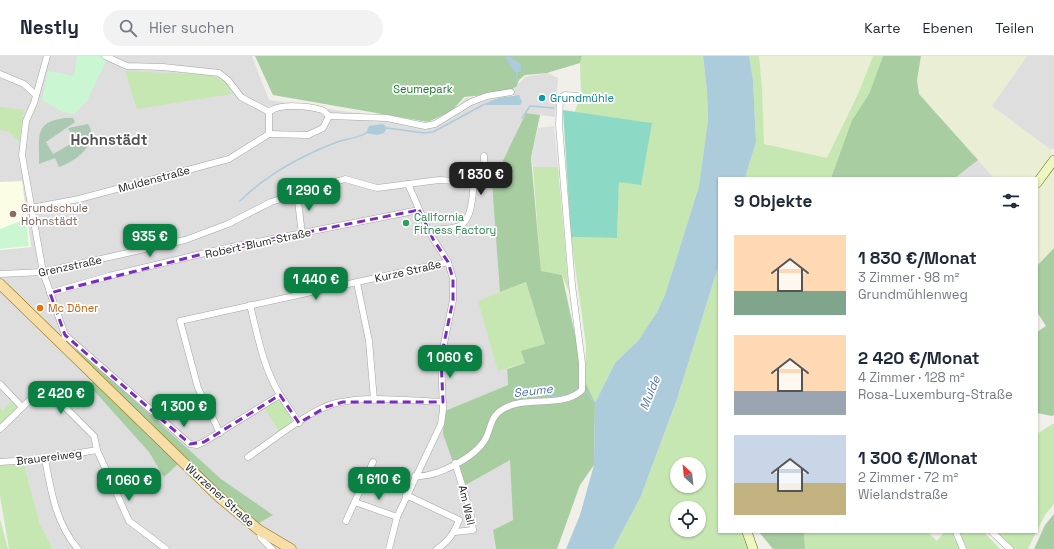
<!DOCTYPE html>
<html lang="de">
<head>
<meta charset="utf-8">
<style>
	:root { --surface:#fff; --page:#f2f2f3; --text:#1f2937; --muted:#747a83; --line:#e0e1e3; --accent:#0b8043 }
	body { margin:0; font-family:"Space Grotesk",sans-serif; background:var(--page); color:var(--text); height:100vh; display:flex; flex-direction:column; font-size:15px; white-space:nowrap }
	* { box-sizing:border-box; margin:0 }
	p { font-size:13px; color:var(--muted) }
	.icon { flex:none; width:22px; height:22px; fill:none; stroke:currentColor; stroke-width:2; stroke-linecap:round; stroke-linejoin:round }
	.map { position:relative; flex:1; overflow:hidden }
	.sheet { position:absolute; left:718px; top:121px; width:320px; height:356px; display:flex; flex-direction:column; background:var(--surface); border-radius:0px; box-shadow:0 1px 3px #0004 }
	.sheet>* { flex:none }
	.needle { width:26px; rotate:333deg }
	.controls { position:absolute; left:670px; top:401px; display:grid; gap:8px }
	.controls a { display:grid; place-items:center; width:36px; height:36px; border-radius:50%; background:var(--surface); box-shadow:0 1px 3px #0004; font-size:20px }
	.price { position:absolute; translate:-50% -34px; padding:0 9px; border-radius:8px; background:var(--accent); color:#fff; font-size:13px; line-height:26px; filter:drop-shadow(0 1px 2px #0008) }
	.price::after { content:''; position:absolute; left:50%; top:24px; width:12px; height:9px; margin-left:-6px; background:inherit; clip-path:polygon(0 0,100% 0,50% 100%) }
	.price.selected { background:#222; color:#fff }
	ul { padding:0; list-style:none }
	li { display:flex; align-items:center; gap:12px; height:100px; padding:0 16px }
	li span { display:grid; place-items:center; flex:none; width:112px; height:80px; border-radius:0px; color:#555 }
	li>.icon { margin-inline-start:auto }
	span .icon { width:48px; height:48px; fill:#fffc; stroke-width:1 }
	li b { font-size:17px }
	h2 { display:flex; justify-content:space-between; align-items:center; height:48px; padding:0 16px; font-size:17px }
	header { display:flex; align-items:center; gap:24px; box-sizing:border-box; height:56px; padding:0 20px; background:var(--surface); border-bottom:1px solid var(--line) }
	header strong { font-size:19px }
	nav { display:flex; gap:22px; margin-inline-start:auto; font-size:14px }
	.search { width:280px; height:36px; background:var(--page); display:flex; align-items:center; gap:10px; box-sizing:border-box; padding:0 14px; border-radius:22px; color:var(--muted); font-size:15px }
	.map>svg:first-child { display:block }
	.residential { fill:#dfdede }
	.education { fill:#fbfde5 }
	.farmland { fill:#e9eed5 }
	.grass { fill:#c6e7b2; fill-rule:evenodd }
	.forest { fill:#a8cda0 }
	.cemetery { fill:#abc8b3 }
	.park { fill:#caf7d2 }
	.pitch { fill:#8cdac5 }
	.parking { fill:#e1e1e1 }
	.water { fill:#accbdb }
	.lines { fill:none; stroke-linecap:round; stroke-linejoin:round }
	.stream { stroke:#accbdb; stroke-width:1.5 }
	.minor-casing { stroke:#a5a5a5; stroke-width:7 }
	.secondary-casing { stroke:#5d740c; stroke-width:10 }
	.primary-casing { stroke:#95760a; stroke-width:11 }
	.minor { stroke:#fff; stroke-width:6 }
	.secondary { stroke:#eef6c1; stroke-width:9 }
	.primary { stroke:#f7dda8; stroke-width:10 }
	.marked { fill:none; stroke:#7b2cbf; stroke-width:3; stroke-dasharray:8 5; stroke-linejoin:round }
	.culture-dot { fill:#0f9aa8; stroke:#fff; stroke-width:1.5 }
	.education-dot { fill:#8d6e63; stroke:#fff; stroke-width:1.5 }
	.leisure-dot { fill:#2e9e5b; stroke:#fff; stroke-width:1.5 }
	.food-dot { fill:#e8710a; stroke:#fff; stroke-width:1.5 }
	.labels { text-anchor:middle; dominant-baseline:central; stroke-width:3.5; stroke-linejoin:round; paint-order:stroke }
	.park-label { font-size:11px; fill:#137b27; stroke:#fff }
	.culture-label { font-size:11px; fill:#0d838f; stroke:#fff; text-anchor:start }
	.street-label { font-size:11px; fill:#212121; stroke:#fff }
	.education-label { font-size:11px; fill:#785e54; stroke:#fff; text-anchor:start }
	.leisure-label { font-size:11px; fill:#27864d; stroke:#fff; text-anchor:start }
	.food-label { font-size:11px; fill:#c56008; stroke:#fff; text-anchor:start }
	.water-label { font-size:12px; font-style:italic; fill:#5275ac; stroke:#fff }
	.district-label { font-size:15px; font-weight:bold; fill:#545454; stroke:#fff }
</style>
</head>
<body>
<header>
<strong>Nestly</strong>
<div class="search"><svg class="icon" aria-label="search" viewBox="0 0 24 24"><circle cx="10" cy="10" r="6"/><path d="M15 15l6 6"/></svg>Hier suchen</div>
<nav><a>Karte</a><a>Ebenen</a><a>Teilen</a></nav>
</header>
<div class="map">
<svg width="1054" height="493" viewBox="0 0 1054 493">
	<rect width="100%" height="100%" fill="#f1efe9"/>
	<!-- residential -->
	<g class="residential">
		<polygon points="0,0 252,0 269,44 429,68 453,56 465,42 515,40 511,36 525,21 547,17 558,22 555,61 526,57 492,127 508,329 513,464 493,474 496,493 53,493 40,468 24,408 0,409"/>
		<polygon points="1027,0 1054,0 1054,92 1051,94 991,50"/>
		<polygon points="978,104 994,122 955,122"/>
	</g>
	<!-- education -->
	<polygon class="education" points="22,125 31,191 0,194 0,126"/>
	<!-- farmland -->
	<g class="farmland">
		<polygon points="759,0 873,0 858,38 827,103 764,88 762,32"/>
		<polygon points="921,0 1027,0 992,50 1051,94 1052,99 1035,122 994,122 919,38 917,24"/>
		<polygon points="1054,112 1054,192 1037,210 1037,135"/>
	</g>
	<!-- grass -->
	<g class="grass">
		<polygon points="582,0 703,0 707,35 708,64 699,130 665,239 657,256 638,285 615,307 595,347 585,325 586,289 571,181 617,182 619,126 651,67 575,56 581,37 580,7"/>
		<polygon points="749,0 759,0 762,32 764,88 827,102 858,38 873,0 883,0 869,38 852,64 831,122 745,122 756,86 753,24"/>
		<polygon points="125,15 213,19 226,27 232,38 137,53"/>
		<polygon points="0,51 24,54 19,86 8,75 0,74"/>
		<polygon points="533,111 558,111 569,236 562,219 541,216"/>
		<path d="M719,208V476H741L748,493H613L641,440L677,343ZM677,408H699V430H677ZM677,452H699V474H677Z"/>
		<polygon points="526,226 545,288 525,307 498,315 478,245"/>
		<polygon points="13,344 17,348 17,353 0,370 0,352 3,354"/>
		<polygon points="276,345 282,346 293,366 280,377 265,353"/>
		<polygon points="1054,367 1054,448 1045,459 1037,475 1037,378"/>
		<polygon points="24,408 40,468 53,493 9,493 0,440 0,409"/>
		<polygon points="0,463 8,493 0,493"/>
		<polygon points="804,476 928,476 937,485 944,476 984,476 1000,493 805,493"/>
		<polygon points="993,476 1036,476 1028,493 1012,493"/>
	</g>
	<!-- forest -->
	<g class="forest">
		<polygon points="255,0 582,0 580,7 547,17 525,19 519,24 517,30 507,37 464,41 452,55 428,66 273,39"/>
		<polygon points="883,0 921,0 917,24 919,38 978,104 955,122 831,122 852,64 869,38"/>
		<polygon points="526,57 540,59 531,102 541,215 562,219 585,325 595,347 594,409 580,429 557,493 496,493 493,474 513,464 510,404 462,431 443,378 445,355 508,329 507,313 525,307 521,295 545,288 526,226 500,236 492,127"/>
		<polygon points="1054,192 1054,359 1052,360 1037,357 1037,276 1046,270 1037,256 1037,210"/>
		<polygon points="78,293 221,423 273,459 257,468 242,457 75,296"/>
		<polygon points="95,324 178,408 164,421 149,396 89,329"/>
		<polygon points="1054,458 1054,493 1034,493 1045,469"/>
		<polygon points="759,476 804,476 805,493 773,493"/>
	</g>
	<!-- cemetery -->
	<path class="cemetery" d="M65,62H73L75,66L46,86L53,98L76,85L68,72L88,68C101,87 75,106 59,111L55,102L39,108C40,81 33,66 65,62Z"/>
	<!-- park -->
	<g class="park">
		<polygon points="77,0 103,0 107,3 87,45 74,58 63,56 42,44 48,15 74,20"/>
		<polygon points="26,163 29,190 0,193 0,173"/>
	</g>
	<!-- pitch -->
	<polygon class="pitch" points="563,54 652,67 641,129 619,126 617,182 571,181"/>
	<!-- parking -->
	<polygon class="parking" points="554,70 558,111 533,111 531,102 538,72"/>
	<!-- water -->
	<g class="water">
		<polygon points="509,0 521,8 521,16 514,16 505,1"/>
		<polygon points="703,0 749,0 753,24 756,86 745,122 719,122 719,208 677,343 641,440 613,493 566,493 580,459 594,409 595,347 615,307 638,285 657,256 665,239 699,130 708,64 707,35"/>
		<polygon points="519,39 522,46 520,49 484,49 483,48 499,42"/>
		<polygon points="383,68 387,72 384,77 377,79 366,77 369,70"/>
	</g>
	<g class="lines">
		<!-- stream -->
		<g class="stream">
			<polyline points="517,14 517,27"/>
			<polyline points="522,62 530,50 554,52"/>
			<polyline points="387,72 424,77 433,76 483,49"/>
			<path d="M240,145C267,118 301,100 337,86C346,83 359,82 366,77"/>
			<polyline points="586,336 595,347"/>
			<polyline points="544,342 567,339"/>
		</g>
		<!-- minor casing -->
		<g class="minor-casing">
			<g id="minor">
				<polyline points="47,0 34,47 26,65 22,99 43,216 65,279 64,283"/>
				<polyline points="105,0 127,10 163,11 219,17 228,24 241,41 269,56"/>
				<polyline points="0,18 24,28 36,39"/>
				<polyline points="269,78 308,79 323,72 329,60"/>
				<polyline points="297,137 302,178"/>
				<path d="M31,152L79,143L229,103L269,78V56C279,47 309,50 322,54C325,55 327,58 329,60L387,62L425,70L435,68L471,46L487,40L511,36"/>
				<path d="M429,176C438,172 447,174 456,171C473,167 472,140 474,127"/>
				<polyline points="0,218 43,216 185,184 228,168 271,146 345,123 377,132 439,124 456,125 485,129 484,100"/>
				<polyline points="357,227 369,285 374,344"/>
				<polyline points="50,237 109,220 226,192 419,154"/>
				<path d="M250,249C258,281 263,311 280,339"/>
				<polyline points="65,279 190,388 197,389 204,386 280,339 299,367"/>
				<polyline points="0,328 22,351"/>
				<polyline points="0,373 44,330 94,380 97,394 129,465 166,493"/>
				<polyline points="220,377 198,332 180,265 448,206"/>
				<path d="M248,401C272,385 309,354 336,347C370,339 409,345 443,346"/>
				<path d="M45,403C51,435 56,468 78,493"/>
				<polyline points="0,406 45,403 97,394"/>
				<path d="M415,420C436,422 476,401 486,382C491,371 491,360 503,353C526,339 562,353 582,334V307L572,229L559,69L560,42L565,39L577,40"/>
				<path d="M406,439L459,464C454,477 449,485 437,493"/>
				<polyline points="355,446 397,461"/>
				<polyline points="346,465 373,406"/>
				<polyline points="259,474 261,482 272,493"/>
				<polyline points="455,476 473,474 470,454 455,407"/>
				<polyline points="956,476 963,493"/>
				<polyline points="992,476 1010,493"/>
				<polyline points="389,493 397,461 441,368 443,354 441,302 453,244 453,223 448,206 429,176 408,128"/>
			</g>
		</g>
		<!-- secondary casing -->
		<g class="secondary-casing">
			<g id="secondary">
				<polyline points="1037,127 1054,104"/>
				<polyline points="747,476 753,493"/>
			</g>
		</g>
		<!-- primary casing -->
		<g class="primary-casing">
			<polyline id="primary" points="0,228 219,441 259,474 291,493"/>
		</g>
		<!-- minor -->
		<use href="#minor" class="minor"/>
		<!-- secondary -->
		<use href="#secondary" class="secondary"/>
		<!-- primary -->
		<use href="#primary" class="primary"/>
	</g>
	<!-- marked area -->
	<path class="marked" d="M419,154L433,183L448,206L453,223V244L441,302L443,346H343L326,351L299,367L280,339L204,386L190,388L65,279L50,237L226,192Z"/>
	<!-- markers -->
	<circle class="culture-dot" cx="542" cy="42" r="4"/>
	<circle class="education-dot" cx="13" cy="158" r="4"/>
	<circle class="leisure-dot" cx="406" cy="167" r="4"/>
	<circle class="food-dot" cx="40" cy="252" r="4"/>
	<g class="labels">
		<!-- park labels -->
		<g class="park-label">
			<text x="423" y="33">Seumepark</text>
		</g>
		<!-- culture labels -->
		<g class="culture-label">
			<text x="550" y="42">Grundmühle</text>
		</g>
		<!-- street labels -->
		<g class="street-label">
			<text transform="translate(154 123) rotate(-15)">Muldenstraße</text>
			<text transform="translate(258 187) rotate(-12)">Robert-Blum-Straße</text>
			<text transform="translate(70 210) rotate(-12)">Grenzstraße</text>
			<text transform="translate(408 215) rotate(-13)">Kurze Straße</text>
			<text transform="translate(49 401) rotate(-7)">Brauereiweg</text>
			<text transform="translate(220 439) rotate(42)">Wurzener Straße</text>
			<text transform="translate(467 449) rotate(77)">Am Wall</text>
		</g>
		<!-- education labels -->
		<g class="education-label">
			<text x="21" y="152">Grundschule<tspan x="21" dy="13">Hohnstädt</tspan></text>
		</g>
		<!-- leisure labels -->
		<g class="leisure-label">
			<text x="414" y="161">California<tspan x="414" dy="13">Fitness Factory</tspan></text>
		</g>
		<!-- food labels -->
		<g class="food-label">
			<text x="48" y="252">Mc Döner</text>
		</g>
		<!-- water labels -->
		<g class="water-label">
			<text transform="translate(533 335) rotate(-7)">Seume</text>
			<text transform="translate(650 337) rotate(-68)">Mulde</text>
		</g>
		<!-- district labels -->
		<g class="district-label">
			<text x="109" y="83">Hohnstädt</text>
		</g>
	</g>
</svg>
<div class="controls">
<a><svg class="needle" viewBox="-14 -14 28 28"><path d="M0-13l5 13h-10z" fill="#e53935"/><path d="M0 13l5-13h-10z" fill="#747a83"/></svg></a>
<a><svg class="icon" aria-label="locate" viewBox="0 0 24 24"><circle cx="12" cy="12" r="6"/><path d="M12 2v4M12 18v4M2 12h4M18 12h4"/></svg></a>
</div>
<b class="price selected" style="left:481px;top:140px">1 830 €</b>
<b class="price" style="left:309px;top:156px">1 290 €</b>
<b class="price" style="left:150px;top:202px">935 €</b>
<b class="price" style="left:316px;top:245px">1 440 €</b>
<b class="price" style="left:450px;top:323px">1 060 €</b>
<b class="price" style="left:61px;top:359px">2 420 €</b>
<b class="price" style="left:184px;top:372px">1 300 €</b>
<b class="price" style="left:379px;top:445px">1 610 €</b>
<b class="price" style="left:129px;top:446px">1 060 €</b>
<section class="sheet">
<h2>9 Objekte<svg class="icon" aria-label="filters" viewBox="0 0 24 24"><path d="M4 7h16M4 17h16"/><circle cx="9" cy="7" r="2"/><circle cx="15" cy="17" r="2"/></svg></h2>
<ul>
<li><span style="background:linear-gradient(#ffd9b3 70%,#7fa58c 0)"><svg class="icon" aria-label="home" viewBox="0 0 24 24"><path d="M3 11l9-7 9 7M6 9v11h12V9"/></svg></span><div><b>1 830 €/Monat</b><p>3 Zimmer · 98 m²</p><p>Grundmühlenweg</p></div></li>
<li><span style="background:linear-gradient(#ffd9b3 70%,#9aa5b1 0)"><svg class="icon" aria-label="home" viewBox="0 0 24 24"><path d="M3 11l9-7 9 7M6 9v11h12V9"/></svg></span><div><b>2 420 €/Monat</b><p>4 Zimmer · 128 m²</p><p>Rosa-Luxemburg-Straße</p></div></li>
<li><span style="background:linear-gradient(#c9d6e8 60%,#c2b280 0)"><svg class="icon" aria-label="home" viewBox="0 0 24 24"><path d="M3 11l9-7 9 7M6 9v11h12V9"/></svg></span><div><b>1 300 €/Monat</b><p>2 Zimmer · 72 m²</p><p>Wielandstraße</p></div></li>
</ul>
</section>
</div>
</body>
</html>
